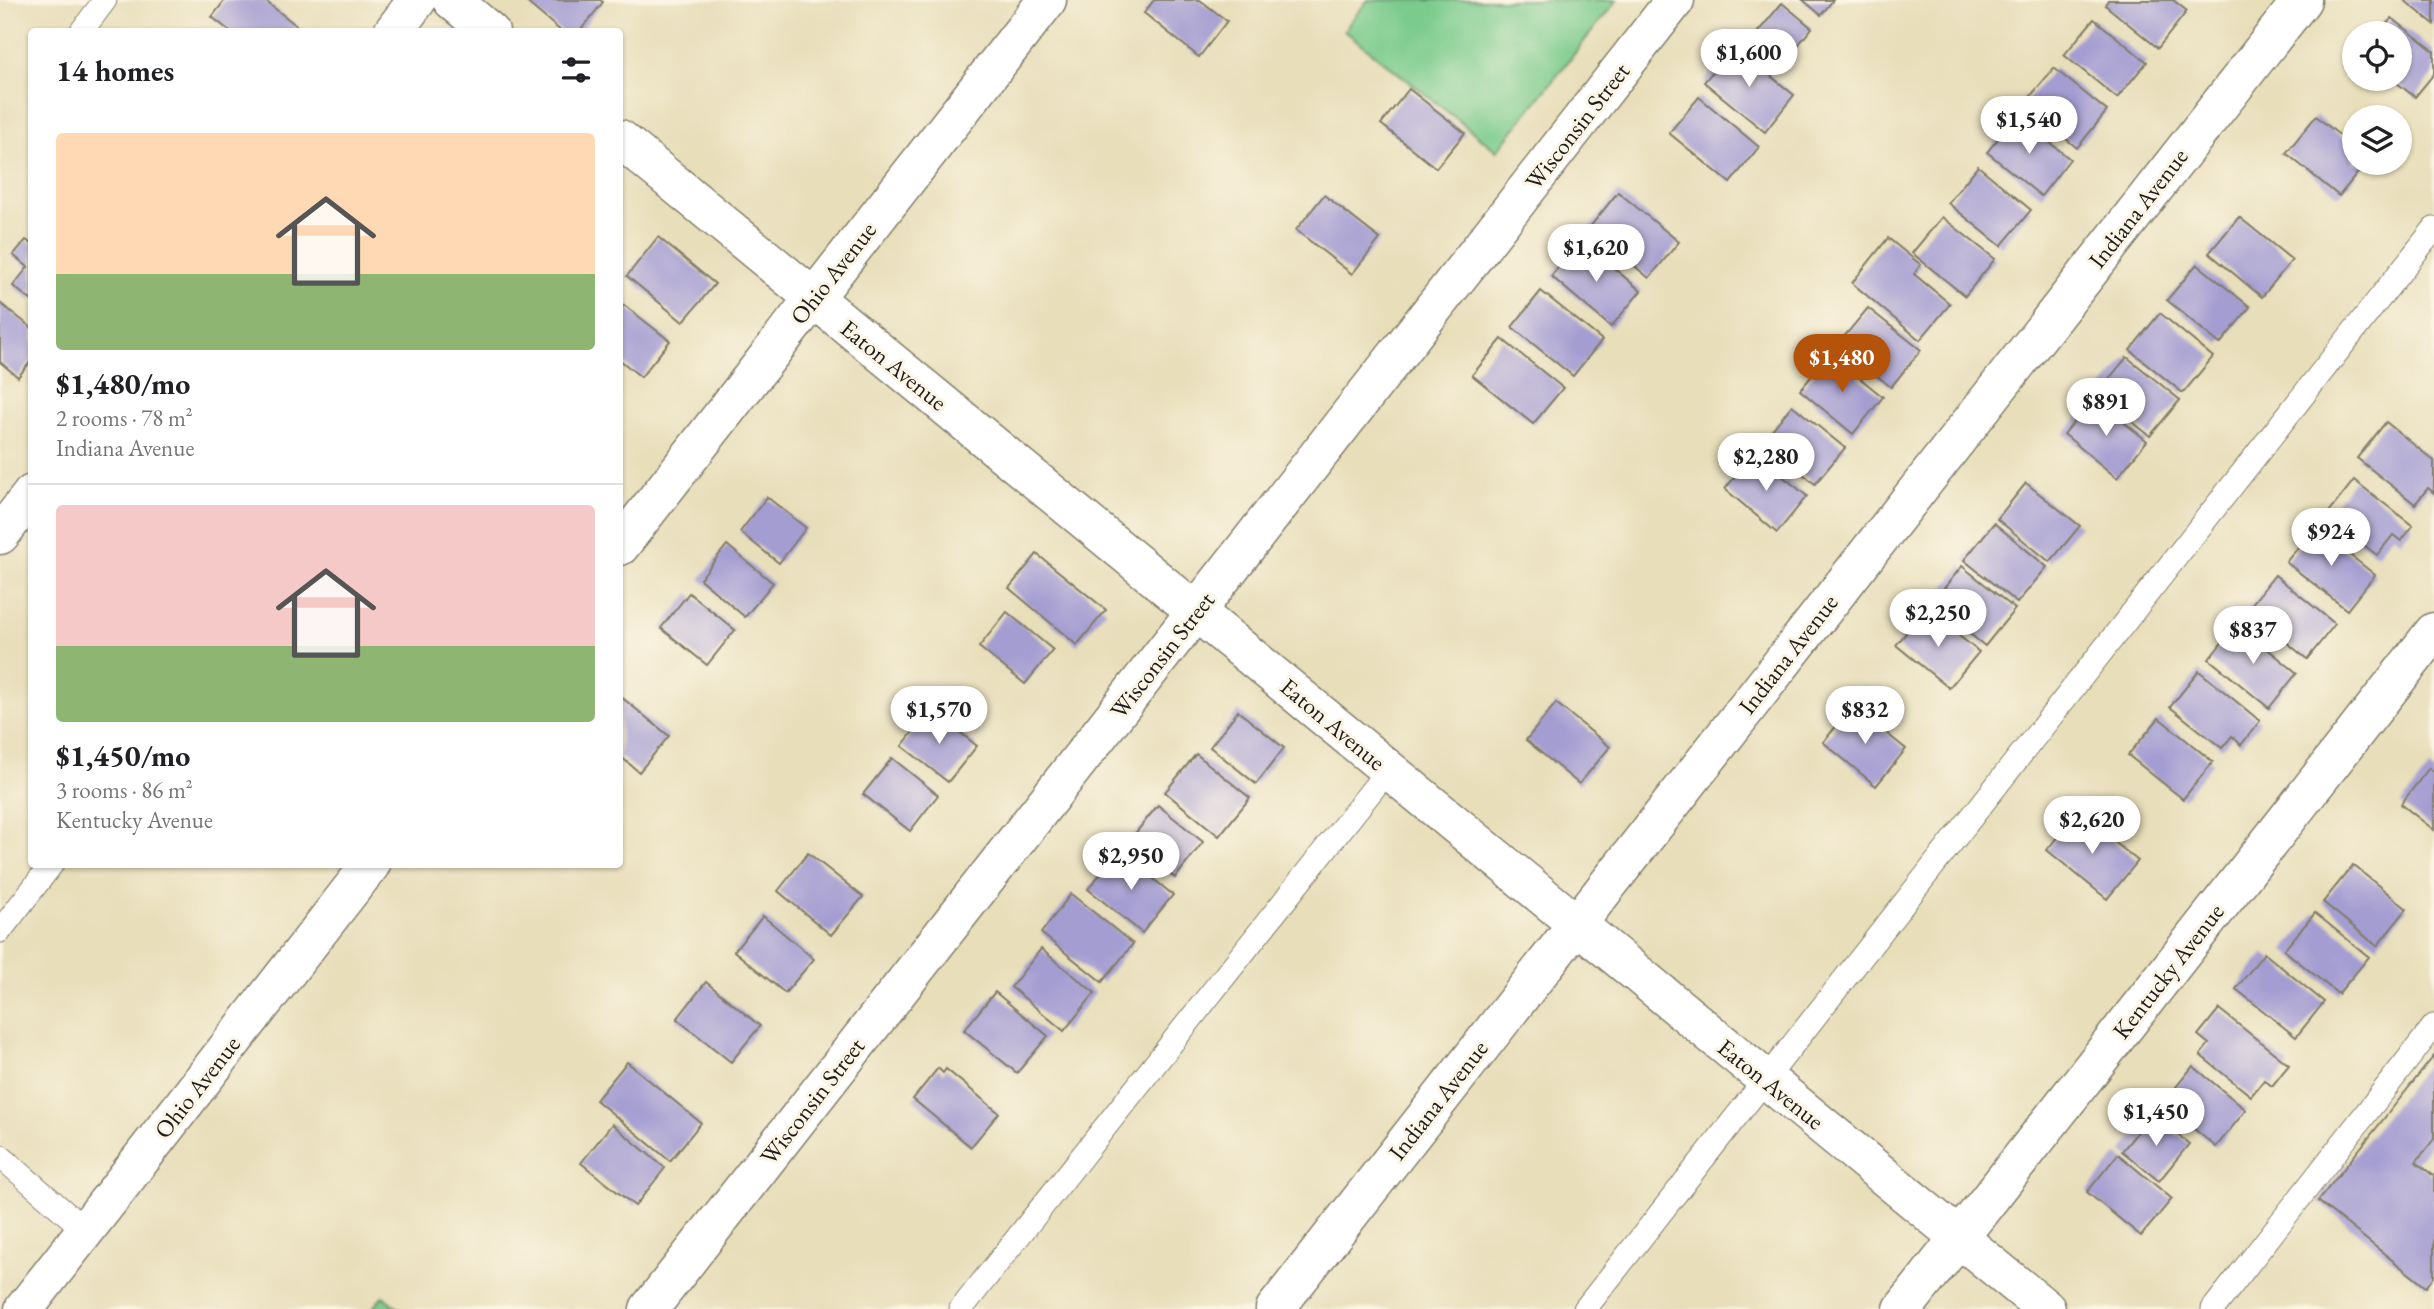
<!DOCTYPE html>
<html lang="en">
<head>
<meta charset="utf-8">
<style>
	:root { --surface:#fff; --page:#f2f2f2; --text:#202124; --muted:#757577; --line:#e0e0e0; --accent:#b45309 }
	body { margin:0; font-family:"EB Garamond",serif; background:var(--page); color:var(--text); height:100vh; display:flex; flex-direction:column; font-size:26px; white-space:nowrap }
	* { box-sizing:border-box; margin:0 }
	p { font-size:23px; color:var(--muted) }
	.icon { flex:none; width:38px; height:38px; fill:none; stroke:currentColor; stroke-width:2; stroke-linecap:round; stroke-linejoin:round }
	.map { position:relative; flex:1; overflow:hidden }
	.sheet { position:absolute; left:28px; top:28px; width:595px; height:840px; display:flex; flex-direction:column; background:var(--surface); border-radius:7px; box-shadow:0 2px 5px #0004 }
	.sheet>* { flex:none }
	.buttons { position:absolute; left:2342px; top:21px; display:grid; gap:14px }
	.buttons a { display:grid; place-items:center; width:70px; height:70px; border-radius:50%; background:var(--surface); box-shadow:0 2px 5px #0004; font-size:35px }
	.price { position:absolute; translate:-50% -60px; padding:0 16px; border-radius:24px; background:#fff; color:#222; font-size:23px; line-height:46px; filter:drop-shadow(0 2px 4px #0008) }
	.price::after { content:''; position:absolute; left:50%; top:42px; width:21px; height:16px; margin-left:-10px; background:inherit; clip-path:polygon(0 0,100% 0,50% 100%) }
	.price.active { background:var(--accent); color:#fff }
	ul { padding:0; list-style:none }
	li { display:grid; align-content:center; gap:14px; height:371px; padding:0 28px }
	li+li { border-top:2px solid var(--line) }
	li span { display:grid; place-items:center; height:217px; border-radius:7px; color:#555 }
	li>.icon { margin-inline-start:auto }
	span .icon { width:126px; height:126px; fill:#fffc; stroke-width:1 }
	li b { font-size:30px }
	h2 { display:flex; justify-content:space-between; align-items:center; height:84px; padding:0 28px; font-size:30px }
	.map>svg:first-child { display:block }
	.green { fill:#7acb8c; stroke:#4b7454; stroke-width:2 }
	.building { fill:#a49dd2 }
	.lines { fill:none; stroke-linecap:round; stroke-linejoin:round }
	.lane-casing { stroke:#827d6b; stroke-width:25 }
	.street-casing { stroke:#827d6b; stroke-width:41 }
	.lane { stroke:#fff; stroke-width:23 }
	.street { stroke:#fff; stroke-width:38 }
	.labels { text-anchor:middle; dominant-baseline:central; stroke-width:6; stroke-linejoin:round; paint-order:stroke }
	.street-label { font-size:24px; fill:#1c1c1c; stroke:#fcf5e5 }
</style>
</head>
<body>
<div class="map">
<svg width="2434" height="1309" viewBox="0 0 2434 1309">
	<rect width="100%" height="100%" fill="#fcf5e5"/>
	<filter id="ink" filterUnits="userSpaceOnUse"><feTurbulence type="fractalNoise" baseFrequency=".0143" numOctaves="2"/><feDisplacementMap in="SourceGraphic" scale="14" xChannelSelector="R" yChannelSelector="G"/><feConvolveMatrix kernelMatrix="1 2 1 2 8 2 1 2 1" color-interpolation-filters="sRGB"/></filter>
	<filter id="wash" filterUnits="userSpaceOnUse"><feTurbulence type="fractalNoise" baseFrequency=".00686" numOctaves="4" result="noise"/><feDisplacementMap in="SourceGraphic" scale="28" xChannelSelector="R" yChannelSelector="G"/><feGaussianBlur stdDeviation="1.57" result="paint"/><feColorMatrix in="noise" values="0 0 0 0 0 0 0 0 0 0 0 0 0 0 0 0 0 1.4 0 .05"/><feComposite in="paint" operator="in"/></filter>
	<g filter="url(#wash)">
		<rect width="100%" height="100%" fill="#e8deba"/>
		<!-- green -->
		<g class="green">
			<polygon points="1368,0 1617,0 1497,151 1344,30"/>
			<polygon points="383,1296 399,1309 372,1309"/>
		</g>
		<g id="blocks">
			<!-- building -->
			<g class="building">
				<polygon points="225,0 264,0 297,26 292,32 231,32 212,17"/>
				<polygon points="524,0 600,0 603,2 579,32 562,32"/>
				<polygon points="1154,0 1200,0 1227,21 1199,57 1144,13"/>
				<polygon points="1803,0 1833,0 1821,15"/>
				<polygon points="2108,0 2173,0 2187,11 2158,48 2105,5"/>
				<polygon points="2404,0 2434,0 2434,24"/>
				<polygon points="1782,3 1812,28 1783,64 1752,39"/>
				<polygon points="2392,18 2434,51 2434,74 2415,97 2392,79 2399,79 2399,33 2379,33"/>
				<polygon points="2094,19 2147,62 2117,98 2064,55"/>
				<polygon points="1734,46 1794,95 1765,132 1704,82"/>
				<polygon points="2054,68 2107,111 2077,148 2024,104"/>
				<polygon points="1409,89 1465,133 1436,168 1381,124"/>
				<polygon points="1699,97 1759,147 1730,183 1669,133"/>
				<polygon points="2017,116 2070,159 2041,196 1987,152"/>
				<polygon points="2316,116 2354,147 2354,163 2366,163 2339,196 2286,153"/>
				<polygon points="1978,166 2031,210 2001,246 1948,203"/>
				<polygon points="1618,192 1679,242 1649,278 1589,228"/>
				<polygon points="1324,195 1380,239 1352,274 1296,230"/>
				<polygon points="1942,217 1995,259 1965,296 1912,253"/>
				<polygon points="2239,217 2292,260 2262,297 2209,253"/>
				<polygon points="658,237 715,284 683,322 627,276"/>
				<polygon points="1888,238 1921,265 1914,274 1950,304 1920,340 1852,283"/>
				<polygon points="26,240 32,244 32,301 13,286 28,267 13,255"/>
				<polygon points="1580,240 1641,291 1611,327 1551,276"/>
				<polygon points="2197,264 2250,307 2220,344 2167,300"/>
				<polygon points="1541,291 1602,340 1573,376 1512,327"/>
				<polygon points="0,303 32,328 32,360 18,377 0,362"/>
				<polygon points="624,305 670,341 641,377 620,360 620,310"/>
				<polygon points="1868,308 1921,350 1891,387 1838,344"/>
				<polygon points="2160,313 2213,357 2183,393 2130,350"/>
				<polygon points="1502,339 1563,388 1533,424 1472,375"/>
				<polygon points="1830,354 1883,397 1853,434 1800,390"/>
				<polygon points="2127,357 2180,400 2150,436 2097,393"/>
				<polygon points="2094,398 2147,441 2117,478 2064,434"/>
				<polygon points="1792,405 1845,448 1815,484 1763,441"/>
				<polygon points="2386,422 2434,461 2434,493 2428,488 2415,504 2357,458"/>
				<polygon points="1754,453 1807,496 1777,533 1725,489"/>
				<polygon points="2354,480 2413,526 2401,541 2393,535 2377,555 2326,516"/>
				<polygon points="2026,483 2080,526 2050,562 1997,519"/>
				<polygon points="767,497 806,528 779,563 740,532"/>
				<polygon points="1994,523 2047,567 2017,603 1964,560"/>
				<polygon points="2315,527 2375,575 2347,610 2286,562"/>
				<polygon points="727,545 773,583 745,617 700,579"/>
				<polygon points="1037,554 1106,610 1077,645 1009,588"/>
				<polygon points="1962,566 2015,609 1985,646 1932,603"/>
				<polygon points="2275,575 2335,624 2307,659 2247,610"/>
				<polygon points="689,593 735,630 707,665 661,628"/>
				<polygon points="1926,609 1979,652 1949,688 1896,645"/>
				<polygon points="1007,612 1053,650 1025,684 979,647"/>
				<polygon points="2237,624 2297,673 2269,708 2209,659"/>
				<polygon points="2199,671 2260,721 2241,745 2232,736 2222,748 2170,707"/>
				<polygon points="620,696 669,736 639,772 620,756"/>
				<polygon points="1556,703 1610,747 1579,784 1526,740"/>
				<polygon points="1853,706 1906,749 1876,786 1823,742"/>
				<polygon points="931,709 977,746 948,782 902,746"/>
				<polygon points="1238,711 1284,748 1256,784 1210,747"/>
				<polygon points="2159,718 2213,762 2183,799 2128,755"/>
				<polygon points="1196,754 1250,798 1219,836 1165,792"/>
				<polygon points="892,758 938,795 910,831 863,794"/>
				<polygon points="2429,768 2434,772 2434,830 2401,804"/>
				<polygon points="1158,805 1203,842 1175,878 1129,841"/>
				<polygon points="2077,812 2138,861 2107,899 2047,850"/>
				<polygon points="1119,851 1173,895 1142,933 1088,889"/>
				<polygon points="808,853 863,897 831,935 778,891"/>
				<polygon points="2353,865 2407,909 2377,946 2323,902"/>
				<polygon points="1071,894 1133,944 1102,982 1041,933"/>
				<polygon points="2315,913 2369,957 2338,994 2284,950"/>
				<polygon points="763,916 814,959 785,993 734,951"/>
				<polygon points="1041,949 1095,993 1064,1031 1011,987"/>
				<polygon points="2264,953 2324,1002 2296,1037 2236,989"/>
				<polygon points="706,982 760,1026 731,1062 677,1019"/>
				<polygon points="995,992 1048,1036 1017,1073 964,1030"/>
				<polygon points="2219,1009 2289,1065 2272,1086 2264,1080 2251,1096 2200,1055 2209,1044 2198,1035"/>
				<polygon points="2434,1056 2434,1139 2416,1162 2434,1176 2434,1277 2426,1287 2318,1201"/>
				<polygon points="627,1062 701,1123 670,1161 596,1100"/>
				<polygon points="2193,1066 2246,1110 2216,1147 2163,1103"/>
				<polygon points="938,1068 943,1073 946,1069 999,1113 971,1147 913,1099"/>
				<polygon points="2152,1114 2189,1144 2159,1181 2122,1151"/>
				<polygon points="612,1124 665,1168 635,1206 581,1163"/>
				<polygon points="2118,1154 2172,1199 2141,1236 2087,1192"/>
			</g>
		</g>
	</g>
	<g filter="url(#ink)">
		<use href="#blocks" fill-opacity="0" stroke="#827d6b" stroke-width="2"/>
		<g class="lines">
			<!-- lane casing -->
			<g class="lane-casing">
				<g id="lane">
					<polyline points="81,32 105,0"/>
					<polyline points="0,931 52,864"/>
					<polyline points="0,1156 85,1230"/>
					<polyline points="961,1309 1388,770"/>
					<polyline points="1585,1309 2434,229"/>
					<polyline points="2213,1309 2434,1026"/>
				</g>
			</g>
			<!-- street casing -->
			<g class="street-casing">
				<g id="street">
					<polyline points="452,0 490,32"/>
					<polyline points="393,32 417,0"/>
					<polyline points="620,139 2046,1309"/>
					<polyline points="0,535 32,494"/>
					<polyline points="620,546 1047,0"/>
					<polyline points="24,1309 371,864"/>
					<polyline points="649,1309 1675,0"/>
					<polyline points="1275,1309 2302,0"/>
					<polyline points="1903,1309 2434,632"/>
				</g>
			</g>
			<!-- lane -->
			<use href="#lane" class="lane"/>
			<!-- street -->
			<use href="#street" class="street"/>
		</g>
	</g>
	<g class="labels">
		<!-- street labels -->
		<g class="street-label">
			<text transform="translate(1577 126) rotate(-52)">Wisconsin Street</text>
			<text transform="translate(2138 208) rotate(-52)">Indiana Avenue</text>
			<text transform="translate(833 273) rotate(-52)">Ohio Avenue</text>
			<text transform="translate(894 365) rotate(39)">Eaton Avenue</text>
			<text transform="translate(1788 654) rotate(-52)">Indiana Avenue</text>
			<text transform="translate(1162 655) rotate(-52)">Wisconsin Street</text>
			<text transform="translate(1333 724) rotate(40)">Eaton Avenue</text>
			<text transform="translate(2168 971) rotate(-52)">Kentucky Avenue</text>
			<text transform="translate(1771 1084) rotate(39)">Eaton Avenue</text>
			<text transform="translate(197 1087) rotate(-52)">Ohio Avenue</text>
			<text transform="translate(1438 1100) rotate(-52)">Indiana Avenue</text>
			<text transform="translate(812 1101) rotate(-52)">Wisconsin Street</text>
		</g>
	</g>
</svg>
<div class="buttons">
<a><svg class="icon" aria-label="locate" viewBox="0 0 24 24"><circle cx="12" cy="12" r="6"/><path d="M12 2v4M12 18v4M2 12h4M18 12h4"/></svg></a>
<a><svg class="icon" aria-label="layers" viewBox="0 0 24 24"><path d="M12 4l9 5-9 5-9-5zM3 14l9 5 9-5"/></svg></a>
</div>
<b class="price" style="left:1749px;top:89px">$1,600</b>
<b class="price" style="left:2029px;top:156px">$1,540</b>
<b class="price" style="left:1596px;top:284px">$1,620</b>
<b class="price active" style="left:1842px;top:394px">$1,480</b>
<b class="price" style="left:2106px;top:438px">$891</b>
<b class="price" style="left:1766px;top:493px">$2,280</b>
<b class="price" style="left:2331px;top:568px">$924</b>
<b class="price" style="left:1938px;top:649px">$2,250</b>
<b class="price" style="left:2253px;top:666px">$837</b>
<b class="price" style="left:939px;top:746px">$1,570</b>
<b class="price" style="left:1865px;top:746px">$832</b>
<b class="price" style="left:2092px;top:856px">$2,620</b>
<b class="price" style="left:1131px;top:892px">$2,950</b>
<b class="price" style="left:2156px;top:1148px">$1,450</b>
<section class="sheet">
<h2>14 homes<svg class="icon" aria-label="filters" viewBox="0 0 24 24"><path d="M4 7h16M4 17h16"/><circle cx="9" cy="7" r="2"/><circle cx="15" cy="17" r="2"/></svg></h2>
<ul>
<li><span style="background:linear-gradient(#ffd9b3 65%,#8fb573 0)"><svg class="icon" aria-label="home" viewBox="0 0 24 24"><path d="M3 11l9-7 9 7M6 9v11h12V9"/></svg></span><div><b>$1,480/mo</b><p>2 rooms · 78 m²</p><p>Indiana Avenue</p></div></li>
<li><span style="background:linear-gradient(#f6c9c9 65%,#8fb573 0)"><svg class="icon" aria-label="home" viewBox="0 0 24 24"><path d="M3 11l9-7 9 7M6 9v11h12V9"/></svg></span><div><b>$1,450/mo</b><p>3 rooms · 86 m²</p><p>Kentucky Avenue</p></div></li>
</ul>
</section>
</div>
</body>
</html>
